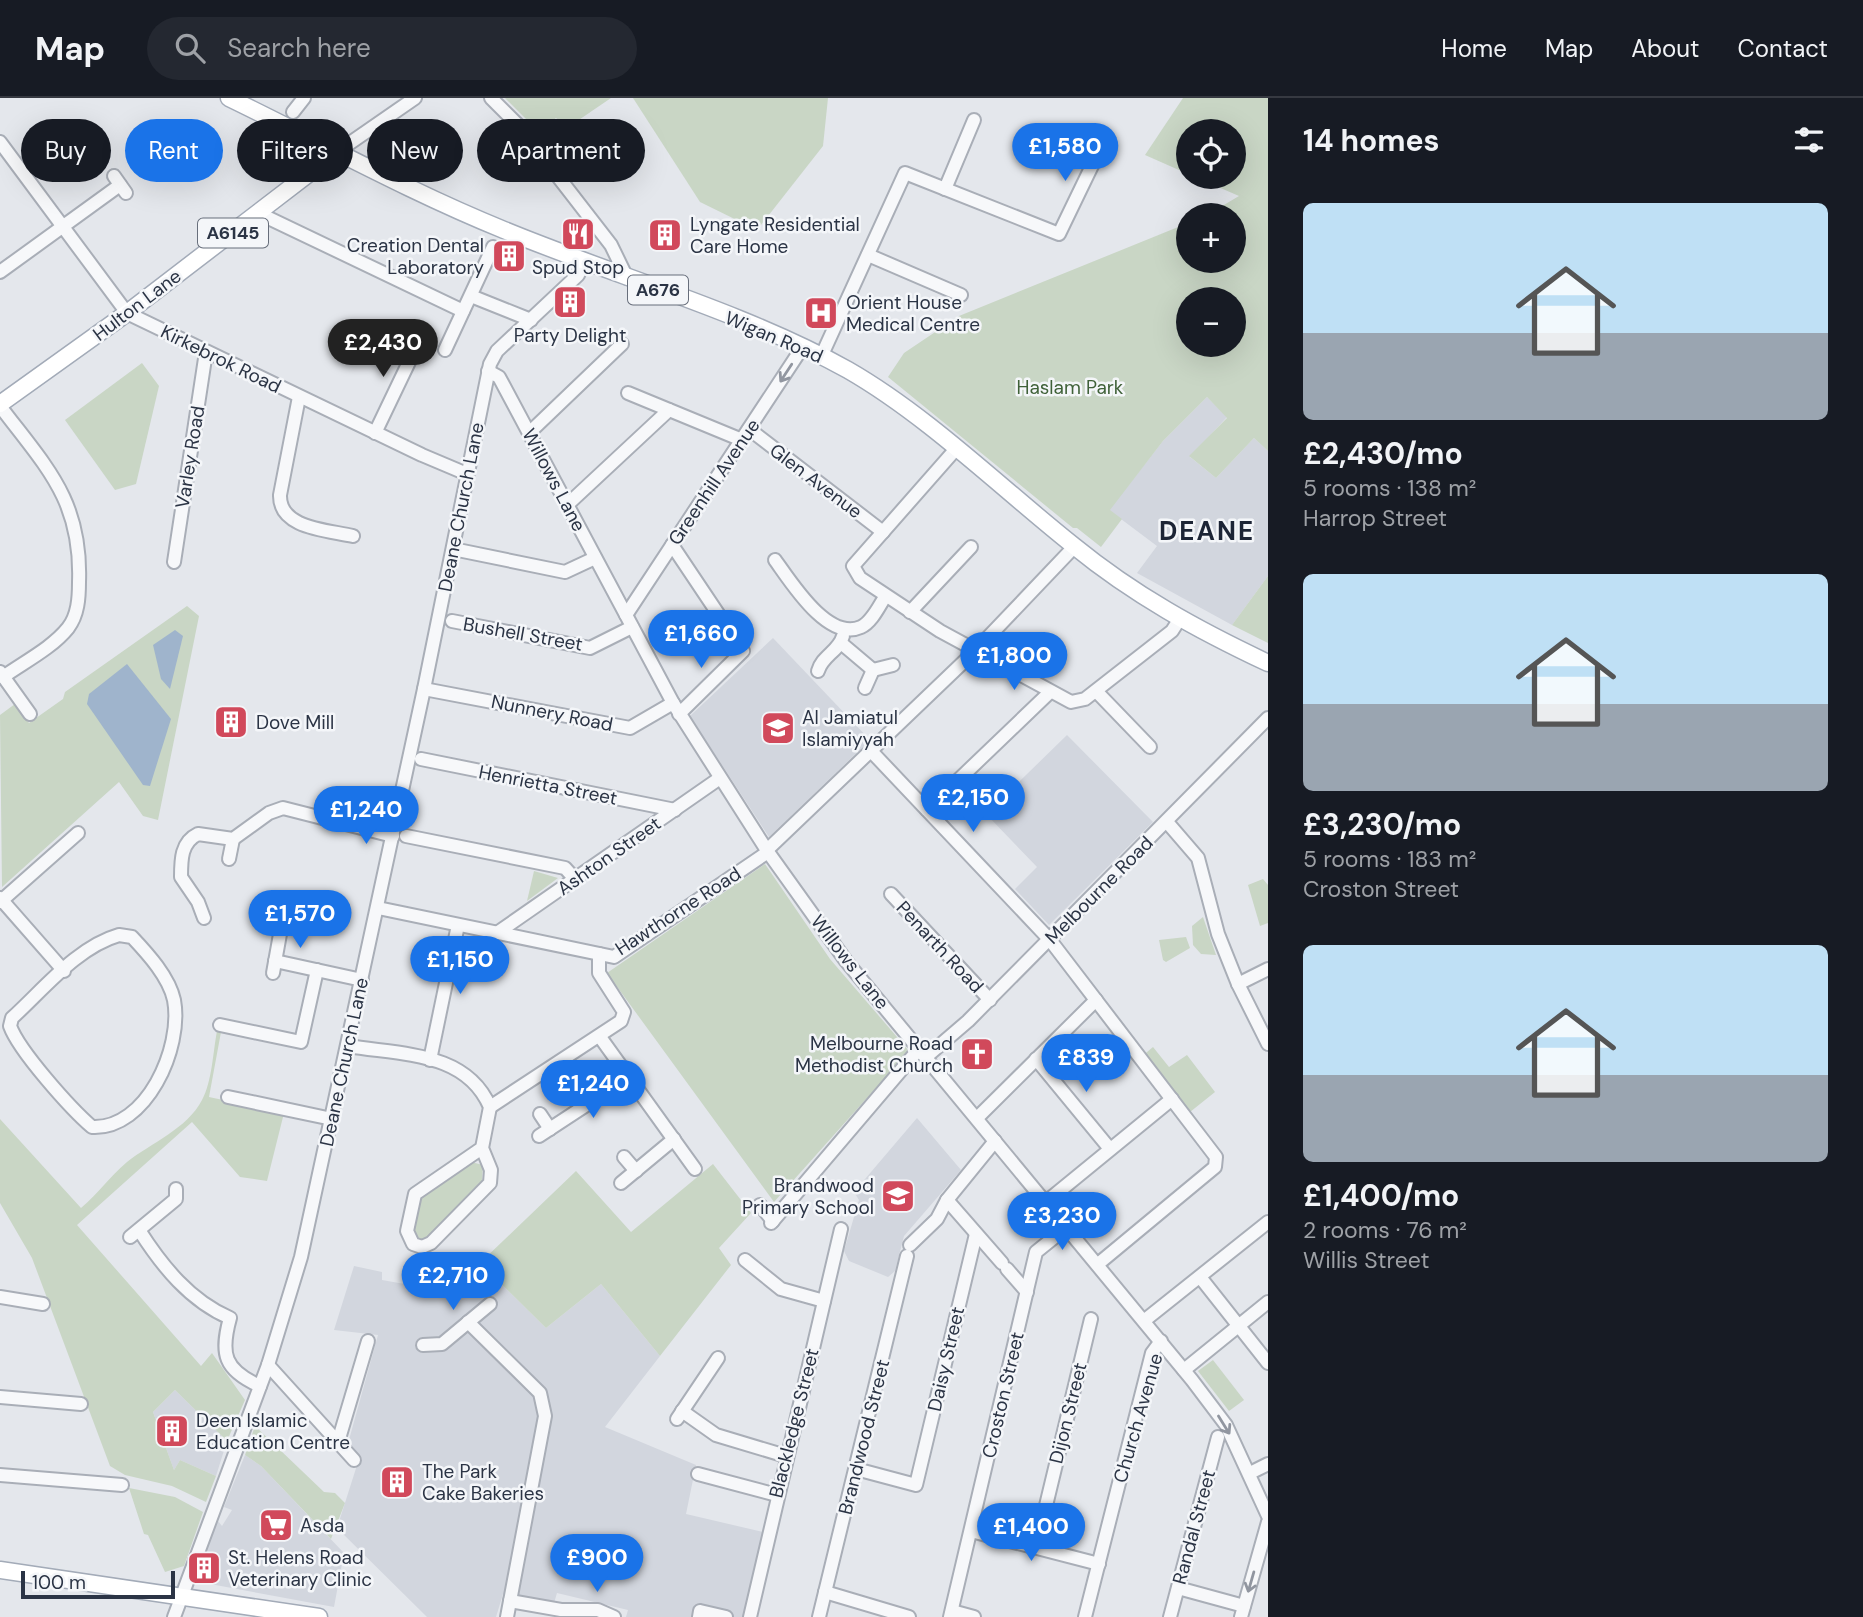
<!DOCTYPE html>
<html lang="en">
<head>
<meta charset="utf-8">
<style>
	:root { --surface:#171b24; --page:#242831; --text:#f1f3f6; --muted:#9ea1a6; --line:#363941; --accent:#1a73e8 }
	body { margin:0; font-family:"DM Sans",sans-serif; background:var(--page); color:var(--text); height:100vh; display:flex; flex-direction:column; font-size:26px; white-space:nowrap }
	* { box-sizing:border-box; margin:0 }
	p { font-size:23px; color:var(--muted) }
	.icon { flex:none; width:38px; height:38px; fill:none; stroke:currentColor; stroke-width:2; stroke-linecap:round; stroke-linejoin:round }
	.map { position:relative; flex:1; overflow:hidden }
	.details { display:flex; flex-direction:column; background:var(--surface); width:595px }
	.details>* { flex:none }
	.hud { position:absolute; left:21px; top:21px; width:665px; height:63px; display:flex; gap:14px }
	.fabs { position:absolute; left:1176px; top:21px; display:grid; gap:14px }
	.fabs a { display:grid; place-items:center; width:70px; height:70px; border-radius:50%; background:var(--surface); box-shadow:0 7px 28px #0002; font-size:35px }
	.scale { position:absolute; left:21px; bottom:18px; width:154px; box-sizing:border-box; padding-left:7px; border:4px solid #2b3445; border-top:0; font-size:19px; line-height:24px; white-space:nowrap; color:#2b3445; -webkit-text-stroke:5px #f4f6f9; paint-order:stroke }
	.price { position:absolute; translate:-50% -60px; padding:0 16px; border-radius:24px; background:var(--accent); color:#fff; font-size:23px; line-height:46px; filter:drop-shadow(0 2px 4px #0008) }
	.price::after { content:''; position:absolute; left:50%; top:42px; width:21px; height:16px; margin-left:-10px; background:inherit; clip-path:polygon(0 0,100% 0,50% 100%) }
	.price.active { background:#222; color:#fff }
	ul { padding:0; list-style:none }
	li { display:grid; align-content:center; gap:14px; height:371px; padding:0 35px }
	li span { display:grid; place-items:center; height:217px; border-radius:10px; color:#555 }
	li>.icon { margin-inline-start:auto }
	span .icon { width:126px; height:126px; fill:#fffc; stroke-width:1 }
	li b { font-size:30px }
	h2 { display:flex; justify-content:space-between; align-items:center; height:84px; padding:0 35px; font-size:30px }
	.pill { padding:0 24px; border-radius:32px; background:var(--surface); box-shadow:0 7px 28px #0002; font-size:24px; line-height:63px }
	.pill.active { background:var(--accent); color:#fff }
	header { display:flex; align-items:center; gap:42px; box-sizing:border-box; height:98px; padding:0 35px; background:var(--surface); border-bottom:2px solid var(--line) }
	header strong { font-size:33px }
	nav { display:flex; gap:38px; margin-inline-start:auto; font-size:24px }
	.search { width:490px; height:63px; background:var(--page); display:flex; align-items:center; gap:18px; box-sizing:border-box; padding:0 24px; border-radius:38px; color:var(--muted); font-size:26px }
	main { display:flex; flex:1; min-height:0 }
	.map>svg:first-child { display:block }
	.built { fill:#d2d6de }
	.green { fill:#c9d6c5; fill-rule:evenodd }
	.water { fill:#9fb4cc }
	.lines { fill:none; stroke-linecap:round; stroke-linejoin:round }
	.minor-casing { stroke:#a9aeb7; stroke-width:16 }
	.major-casing { stroke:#a3abb8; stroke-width:19 }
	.minor { stroke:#f7f8fa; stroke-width:12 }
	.major { stroke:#fff; stroke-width:16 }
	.oneway { stroke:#9196a0 }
	.labels { text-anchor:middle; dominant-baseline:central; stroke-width:5; stroke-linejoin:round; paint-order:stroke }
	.shield { fill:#f4f6f9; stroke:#676e7b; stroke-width:2 }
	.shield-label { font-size:18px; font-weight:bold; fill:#2b3445 }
	.poi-label { font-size:19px; fill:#2b3445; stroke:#f4f6f9; text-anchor:start }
	.street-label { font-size:19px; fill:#2b3445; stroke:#f4f6f9 }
	.park-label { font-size:19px; fill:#3f6138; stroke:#f4f6f9 }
	.district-label { font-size:26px; font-weight:bold; letter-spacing:2px; fill:#1d2536; stroke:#f4f6f9 }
</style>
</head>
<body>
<header>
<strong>Map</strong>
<div class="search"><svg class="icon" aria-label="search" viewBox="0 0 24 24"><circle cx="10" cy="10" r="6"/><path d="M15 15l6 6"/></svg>Search here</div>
<nav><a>Home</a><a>Map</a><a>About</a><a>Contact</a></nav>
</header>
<main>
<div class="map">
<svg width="1268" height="1519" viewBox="0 0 1268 1519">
	<rect width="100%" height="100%" fill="#e4e7ec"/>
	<!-- built -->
	<g class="built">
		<polygon points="1207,299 1227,319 1190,359 1216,380 1254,340 1268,353 1268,478 1232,527 1137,475 1157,448 1109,412 1163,343"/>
		<polygon points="773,540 870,642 769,739 690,618"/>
		<polygon points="1067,637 1153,724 1049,827 1015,791 1037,769 986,716"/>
		<polygon points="917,1020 961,1072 904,1138 895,1173 888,1179 849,1163 844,1153 859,1102 854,1094"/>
		<polygon points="480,1165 546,1230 601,1186 660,1258 605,1329 696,1367 686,1416 763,1434 744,1519 626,1519 628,1512 557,1495 554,1505 503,1496 496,1519 427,1519 337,1430 358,1364 347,1349 378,1237 334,1232 354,1168 382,1174 382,1182 444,1193"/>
		<polygon points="175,1292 227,1343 216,1378 180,1362 174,1372 153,1314"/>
		<polygon points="245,1357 261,1368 344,1455 334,1509 194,1483 218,1423 222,1428 232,1412 224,1409"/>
	</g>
	<!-- green -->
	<g class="green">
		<polygon points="505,0 611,0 567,30 556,20 538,33"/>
		<polygon points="633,0 828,0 823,48 757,132 700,104"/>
		<path d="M1183,0H1268V353L1254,340L1216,380L1189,358L1227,320L1207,299L1163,343L1110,412L1122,421L1101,449L1077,430H1073L888,279L904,255L959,218L1188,125V163H1234V117H1207L1239,98L1195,79H1234V33H1188V76L1145,57ZM1188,201H1234V247H1188Z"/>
		<polygon points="142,265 159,288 136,386 115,392 65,322"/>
		<polygon points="1268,478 1268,545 1232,527"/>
		<polygon points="187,508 199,518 158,722 143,718 119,684 2,789 0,617 15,606 29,625 63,601 65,594"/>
		<polygon points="765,766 830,861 909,953 774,1104 607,875"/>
		<polygon points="534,773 558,780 527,803"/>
		<polygon points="1263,781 1268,787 1268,825 1260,828 1248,787"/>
		<polygon points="1203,819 1216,857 1201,856 1193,847 1192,828"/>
		<polygon points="1186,839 1190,850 1166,864 1163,862 1159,842"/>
		<path d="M217,933L221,934L209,999L284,1015L267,1083L240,1079L192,1024L77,1127L201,1268L212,1255L245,1302L227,1343L175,1292L153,1314L174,1372L180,1362L216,1378L206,1404L172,1388L125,1377L110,1368L32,1160L0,1105V1021L81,1110C99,1095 109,1079 127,1064C151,1045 187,1031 202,1002C212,984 213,954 217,933Z"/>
		<polygon points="1153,949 1169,969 1187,957 1215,994 1185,1018 1140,960"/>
		<polygon points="471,1064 483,1067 482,1083 432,1134 429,1143 419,1143 412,1132 416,1102"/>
		<polygon points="713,1066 751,1115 719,1150 731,1167 660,1258 601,1186 546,1230 480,1165 576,1073 631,1134"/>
		<polygon points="1213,1262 1244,1302 1229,1313 1198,1273"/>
		<polygon points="255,1328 324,1394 335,1395 345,1405 331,1441 261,1368 245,1357"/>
		<polygon points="129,1390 175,1399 203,1414 184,1468 165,1474 148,1437 144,1436"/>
	</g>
	<!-- water -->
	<g class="water">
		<polygon points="175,532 183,538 170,591 161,581 153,547"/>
		<polygon points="127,566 171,621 150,688 143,687 87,606 89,596"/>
	</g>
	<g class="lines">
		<!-- minor casing -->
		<g class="minor-casing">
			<g id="minor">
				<polyline points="491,0 518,27 611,147 627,180"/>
				<polyline points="293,14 304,0"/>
				<polyline points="0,44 127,215 422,357 467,376"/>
				<polyline points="337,54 415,0"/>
				<polyline points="114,78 126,95"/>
				<polyline points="945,91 974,22"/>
				<polyline points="258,115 463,213"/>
				<polyline points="868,157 961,197"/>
				<polyline points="0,174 120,87"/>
				<polyline points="471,198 531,222"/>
				<polyline points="445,252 493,149"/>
				<polyline points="821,259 905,75 1059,136 1101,49"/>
				<polyline points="488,273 499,279 673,605 768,754 846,863 1192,1282 1226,1327 1268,1418"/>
				<polyline points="628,295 742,342"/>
				<path d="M299,299L280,397C279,431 328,432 353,438"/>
				<path d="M0,308C46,369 82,402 79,484C79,500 78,517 68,530C52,550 24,564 3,579"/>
				<polyline points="749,331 883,434"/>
				<polyline points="375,335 420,241"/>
				<polyline points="529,335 622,246"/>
				<polyline points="955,352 853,468 860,480 940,533 1071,604 1085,601 1172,533 1179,522"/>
				<polyline points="567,407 669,312"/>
				<polyline points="672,447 743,553 679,616"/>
				<polyline points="453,451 565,474 595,460"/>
				<path d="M775,462C791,484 828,544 861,529C872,524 879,508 885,499"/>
				<polyline points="174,464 206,254"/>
				<polyline points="910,514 971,449"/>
				<polyline points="626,517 802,250"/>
				<polyline points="452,523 590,550 632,529"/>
				<polyline points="841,545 873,572 893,567"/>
				<path d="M818,573C822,558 839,553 843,538"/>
				<polyline points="0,574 30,616"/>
				<polyline points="865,590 873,572"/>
				<polyline points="424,591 630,630 673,605"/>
				<polyline points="1096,593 1150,649"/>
				<polyline points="871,653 1050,842 1216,1059 1215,1069 1098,1166"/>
				<polyline points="421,661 675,712"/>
				<polyline points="927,712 1049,595"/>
				<polyline points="1167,724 1198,760 1218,836 1238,886 1268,946"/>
				<polyline points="406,738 565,770 575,781"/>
				<polyline points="767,752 975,553 1074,449"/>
				<polyline points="229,761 233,741"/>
				<polyline points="891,796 990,902"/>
				<polyline points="0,800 64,873"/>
				<polyline points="0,804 78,735"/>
				<polyline points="378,810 614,859 768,754"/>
				<path d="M204,820L198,804L181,779C181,762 181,744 198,736L233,741L269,715L283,710L393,738"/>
				<polyline points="497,835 720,680"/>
				<path d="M119,837L132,839C148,856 169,879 174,902C183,950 146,1032 92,1029C71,1011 19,953 10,928L12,920C43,892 77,849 119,837Z"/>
				<polyline points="275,863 362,882"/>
				<polyline points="273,875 282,825"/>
				<polyline points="1238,886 1268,871"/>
				<polyline points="220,927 301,944 317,872"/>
				<polyline points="600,939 695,1071"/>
				<path d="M348,948C401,957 466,953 490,1009L482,1050L491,1072L490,1085L431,1145L422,1149L413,1146L407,1133L415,1096L482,1050"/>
				<polyline points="926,959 968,923 1268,620"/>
				<polyline points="1036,961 1110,1051"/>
				<polyline points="430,962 458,827"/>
				<polyline points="228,999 332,1021"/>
				<polyline points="490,1009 621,923 624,914 599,875 599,856"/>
				<polyline points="540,1016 550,1031"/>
				<polyline points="977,1020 1096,902"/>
				<polyline points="539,1038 629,979"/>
				<polyline points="624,1059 636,1073"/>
				<polyline points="621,1085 674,1041"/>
				<polyline points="947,1102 1002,1165"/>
				<polyline points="1046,1104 1172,1001"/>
				<polyline points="760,1107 773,1123"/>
				<polyline points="771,1125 919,951"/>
				<path d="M139,1132C162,1168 190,1203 230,1220C220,1256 224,1272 260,1288"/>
				<polyline points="130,1139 176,1101 176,1091"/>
				<polyline points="910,1147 937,1121 947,1102 995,1043"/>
				<polyline points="745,1162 781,1191 824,1203"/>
				<polyline points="1007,1171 1027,1194"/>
				<polyline points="1200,1179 1268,1265"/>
				<polyline points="0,1199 43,1206"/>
				<polyline points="1145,1222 1268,1124"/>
				<polyline points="468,1224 540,1295 545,1318 507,1519"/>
				<polyline points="423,1247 442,1246 490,1206"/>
				<polyline points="268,1267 354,1362"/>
				<polyline points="1184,1272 1268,1204"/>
				<polyline points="0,1299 81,1306"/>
				<polyline points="682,1313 716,1337 786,1358"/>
				<polyline points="677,1321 718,1260"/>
				<polyline points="338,1344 368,1243"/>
				<polyline points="856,1371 916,1387 976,1136"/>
				<polyline points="1250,1375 1268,1366"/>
				<polyline points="698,1376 777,1397"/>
				<polyline points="0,1377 122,1387"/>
				<polyline points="971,1433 1099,1466"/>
				<polyline points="1036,1449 1091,1221"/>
				<polyline points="1178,1490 1244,1508"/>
				<polyline points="825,1494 909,1519"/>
				<polyline points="510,1503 561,1512 598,1512 614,1519"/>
				<polyline points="952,1513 974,1519"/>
				<polyline points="174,1519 268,1267 301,1159 424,591 490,266 497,253 578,177 584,164"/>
				<polyline points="699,1519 700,1513 726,1519"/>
				<polyline points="750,1519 841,1131"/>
				<polyline points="819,1519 907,1158"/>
				<polyline points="950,1519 1036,1154 1067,1129"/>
				<polyline points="1085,1519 1152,1255 1161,1243"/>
				<polyline points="1170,1519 1218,1339"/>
				<polyline points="1241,1519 1268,1424"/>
			</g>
		</g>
		<!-- major casing -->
		<g class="major-casing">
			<g id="major">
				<path d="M229,0C320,44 410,94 504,132C615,178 744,214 848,272C928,318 1001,390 1074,448C1134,497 1198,532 1268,565"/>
				<polyline points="0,306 127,215 337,54"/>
				<polyline points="0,1472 319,1519"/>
			</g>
		</g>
		<!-- minor -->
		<use href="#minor" class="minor"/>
		<!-- major -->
		<use href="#major" class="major"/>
	</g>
	<!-- one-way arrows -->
	<defs><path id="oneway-shaft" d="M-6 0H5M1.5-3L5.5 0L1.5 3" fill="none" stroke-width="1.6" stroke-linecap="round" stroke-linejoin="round" transform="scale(1.75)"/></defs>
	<g class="oneway">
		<use href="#oneway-shaft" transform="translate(786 275) rotate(123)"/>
		<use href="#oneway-shaft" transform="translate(1224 1327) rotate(58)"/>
		<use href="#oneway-shaft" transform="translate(1251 1484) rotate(106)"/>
	</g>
	<!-- icons -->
	<defs>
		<g id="restaurant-square" transform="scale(1.75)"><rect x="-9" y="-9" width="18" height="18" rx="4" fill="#d1495b" stroke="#f4f6f9"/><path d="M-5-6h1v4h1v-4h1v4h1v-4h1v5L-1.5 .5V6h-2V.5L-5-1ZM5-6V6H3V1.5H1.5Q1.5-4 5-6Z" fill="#fff"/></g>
		<g id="building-square" transform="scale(1.75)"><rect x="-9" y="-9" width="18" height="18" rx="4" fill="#d1495b" stroke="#f4f6f9"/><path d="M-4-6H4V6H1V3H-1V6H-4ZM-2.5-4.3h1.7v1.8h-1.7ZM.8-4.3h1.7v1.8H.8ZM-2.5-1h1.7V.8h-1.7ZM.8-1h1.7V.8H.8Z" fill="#fff"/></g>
		<g id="hospital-square" transform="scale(1.75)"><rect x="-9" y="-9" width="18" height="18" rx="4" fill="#d1495b" stroke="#f4f6f9"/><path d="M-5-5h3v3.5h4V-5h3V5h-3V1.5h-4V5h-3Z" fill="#fff"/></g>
		<g id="school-square" transform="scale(1.75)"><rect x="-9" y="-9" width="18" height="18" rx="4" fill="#d1495b" stroke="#f4f6f9"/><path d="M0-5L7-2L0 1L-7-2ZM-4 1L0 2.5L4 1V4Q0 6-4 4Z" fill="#fff"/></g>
		<g id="church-square" transform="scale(1.75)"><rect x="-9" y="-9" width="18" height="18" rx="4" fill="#d1495b" stroke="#f4f6f9"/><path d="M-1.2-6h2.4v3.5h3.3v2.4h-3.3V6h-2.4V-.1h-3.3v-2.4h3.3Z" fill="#fff"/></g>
		<g id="supermarket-square" transform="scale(1.75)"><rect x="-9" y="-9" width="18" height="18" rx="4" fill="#d1495b" stroke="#f4f6f9"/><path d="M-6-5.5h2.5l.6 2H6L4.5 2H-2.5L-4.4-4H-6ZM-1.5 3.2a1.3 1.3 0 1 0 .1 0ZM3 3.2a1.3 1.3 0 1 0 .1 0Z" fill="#fff"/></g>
	</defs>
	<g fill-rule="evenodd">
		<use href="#restaurant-square" x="578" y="136"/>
		<use href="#building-square" x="665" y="137"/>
		<use href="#building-square" x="509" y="158"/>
		<use href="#building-square" x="570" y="204"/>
		<use href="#hospital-square" x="821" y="215"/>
		<use href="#building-square" x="231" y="624"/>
		<use href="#school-square" x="778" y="630"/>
		<use href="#church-square" x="977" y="956"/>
		<use href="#school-square" x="898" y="1098"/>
		<use href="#building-square" x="172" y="1333"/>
		<use href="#building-square" x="397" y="1384"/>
		<use href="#supermarket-square" x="276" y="1427"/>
		<use href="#building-square" x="204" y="1470"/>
	</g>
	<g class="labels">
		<!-- shield labels -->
		<g class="shield">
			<rect x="198" y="120.5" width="70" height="29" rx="5"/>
			<rect x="628" y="177.5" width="60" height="29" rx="5"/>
		</g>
		<g class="shield-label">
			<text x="233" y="135">A6145</text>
			<text x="658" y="192">A676</text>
		</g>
		<!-- poi labels -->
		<g class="poi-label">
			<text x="690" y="126">Lyngate Residential<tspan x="690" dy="22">Care Home</tspan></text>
			<text x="484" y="147" text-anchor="end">Creation Dental<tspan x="484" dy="22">Laboratory</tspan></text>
			<text x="578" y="169" text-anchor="middle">Spud Stop</text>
			<text x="846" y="204">Orient House<tspan x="846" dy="22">Medical Centre</tspan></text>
			<text x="570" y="237" text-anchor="middle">Party Delight</text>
			<text x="802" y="619">Al Jamiatul<tspan x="802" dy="22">Islamiyyah</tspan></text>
			<text x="256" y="624">Dove Mill</text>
			<text x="953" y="945" text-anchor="end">Melbourne Road<tspan x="953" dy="22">Methodist Church</tspan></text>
			<text x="874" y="1087" text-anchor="end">Brandwood<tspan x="874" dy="22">Primary School</tspan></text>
			<text x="196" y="1322">Deen Islamic<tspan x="196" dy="22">Education Centre</tspan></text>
			<text x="422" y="1373">The Park<tspan x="422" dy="22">Cake Bakeries</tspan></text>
			<text x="300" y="1427">Asda</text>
			<text x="228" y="1459">St. Helens Road<tspan x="228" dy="22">Veterinary Clinic</tspan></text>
		</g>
		<!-- street labels -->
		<g class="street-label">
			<text transform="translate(137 207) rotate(-37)">Hulton Lane</text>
			<text transform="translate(774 239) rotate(23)">Wigan Road</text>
			<text transform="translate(221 261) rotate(26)">Kirkebrok Road</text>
			<text transform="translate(190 359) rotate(-81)">Varley Road</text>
			<text transform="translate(554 382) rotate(62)">Willows Lane</text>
			<text transform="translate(816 383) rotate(37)">Glen Avenue</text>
			<text transform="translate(714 384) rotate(-56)">Greenhill Avenue</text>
			<text transform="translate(461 409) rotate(-79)">Deane Church Lane</text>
			<text transform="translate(523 536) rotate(10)">Bushell Street</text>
			<text transform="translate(552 615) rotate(11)">Nunnery Road</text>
			<text transform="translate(548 687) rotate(11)">Henrietta Street</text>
			<text transform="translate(609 758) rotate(-35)">Ashton Street</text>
			<text transform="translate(1099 792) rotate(-45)">Melbourne Road</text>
			<text transform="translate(678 813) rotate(-33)">Hawthorne Road</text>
			<text transform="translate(940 849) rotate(47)">Penarth Road</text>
			<text transform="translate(850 864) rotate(52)">Willows Lane</text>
			<text transform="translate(344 964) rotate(-78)">Deane Church Lane</text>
			<text transform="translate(946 1261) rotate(-77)">Daisy Street</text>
			<text transform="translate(1003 1297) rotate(-77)">Croston Street</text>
			<text transform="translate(1068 1315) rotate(-76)">Dijon Street</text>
			<text transform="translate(1138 1320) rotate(-74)">Church Avenue</text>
			<text transform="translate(794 1325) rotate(-76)">Blackledge Street</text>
			<text transform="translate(864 1339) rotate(-76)">Brandwood Street</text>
			<text transform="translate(1194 1429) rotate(-75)">Randal Street</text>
		</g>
		<!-- park labels -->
		<g class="park-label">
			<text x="1070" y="289">Haslam Park</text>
		</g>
		<!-- district labels -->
		<g class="district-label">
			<text x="1207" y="433">DEANE</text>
		</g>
	</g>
</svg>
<div class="fabs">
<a><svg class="icon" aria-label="locate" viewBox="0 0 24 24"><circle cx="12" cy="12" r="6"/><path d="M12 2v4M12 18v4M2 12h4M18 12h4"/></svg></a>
<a>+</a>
<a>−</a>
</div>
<div class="scale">100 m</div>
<b class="price" style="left:1065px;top:85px">£1,580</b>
<b class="price active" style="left:383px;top:281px">£2,430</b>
<b class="price" style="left:701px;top:572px">£1,660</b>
<b class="price" style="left:1014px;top:594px">£1,800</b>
<b class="price" style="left:973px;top:736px">£2,150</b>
<b class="price" style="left:366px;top:748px">£1,240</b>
<b class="price" style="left:300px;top:852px">£1,570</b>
<b class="price" style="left:460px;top:898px">£1,150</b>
<b class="price" style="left:1086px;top:996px">£839</b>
<b class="price" style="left:593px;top:1022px">£1,240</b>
<b class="price" style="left:1062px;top:1154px">£3,230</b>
<b class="price" style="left:453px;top:1214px">£2,710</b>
<b class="price" style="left:1031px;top:1465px">£1,400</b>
<b class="price" style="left:597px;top:1496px">£900</b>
<div class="hud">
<a class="pill">Buy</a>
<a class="pill active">Rent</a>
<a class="pill">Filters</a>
<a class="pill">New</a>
<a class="pill">Apartment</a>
</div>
</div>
<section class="details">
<h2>14 homes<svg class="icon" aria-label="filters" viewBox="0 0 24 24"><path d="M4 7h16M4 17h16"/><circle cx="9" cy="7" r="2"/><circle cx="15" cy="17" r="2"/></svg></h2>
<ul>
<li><span style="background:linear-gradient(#bfe0f5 60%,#9aa5b1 0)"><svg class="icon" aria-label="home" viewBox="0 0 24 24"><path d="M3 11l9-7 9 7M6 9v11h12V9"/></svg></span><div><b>£2,430/mo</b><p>5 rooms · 138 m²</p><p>Harrop Street</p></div></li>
<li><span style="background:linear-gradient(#bfe0f5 60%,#9aa5b1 0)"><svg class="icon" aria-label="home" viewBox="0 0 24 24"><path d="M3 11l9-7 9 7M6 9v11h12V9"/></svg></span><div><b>£3,230/mo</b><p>5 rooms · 183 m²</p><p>Croston Street</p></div></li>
<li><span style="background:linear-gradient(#bfe0f5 60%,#9aa5b1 0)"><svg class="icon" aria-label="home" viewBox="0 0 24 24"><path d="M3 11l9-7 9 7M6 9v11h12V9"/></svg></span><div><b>£1,400/mo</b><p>2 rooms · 76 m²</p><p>Willis Street</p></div></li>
</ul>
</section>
</main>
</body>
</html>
